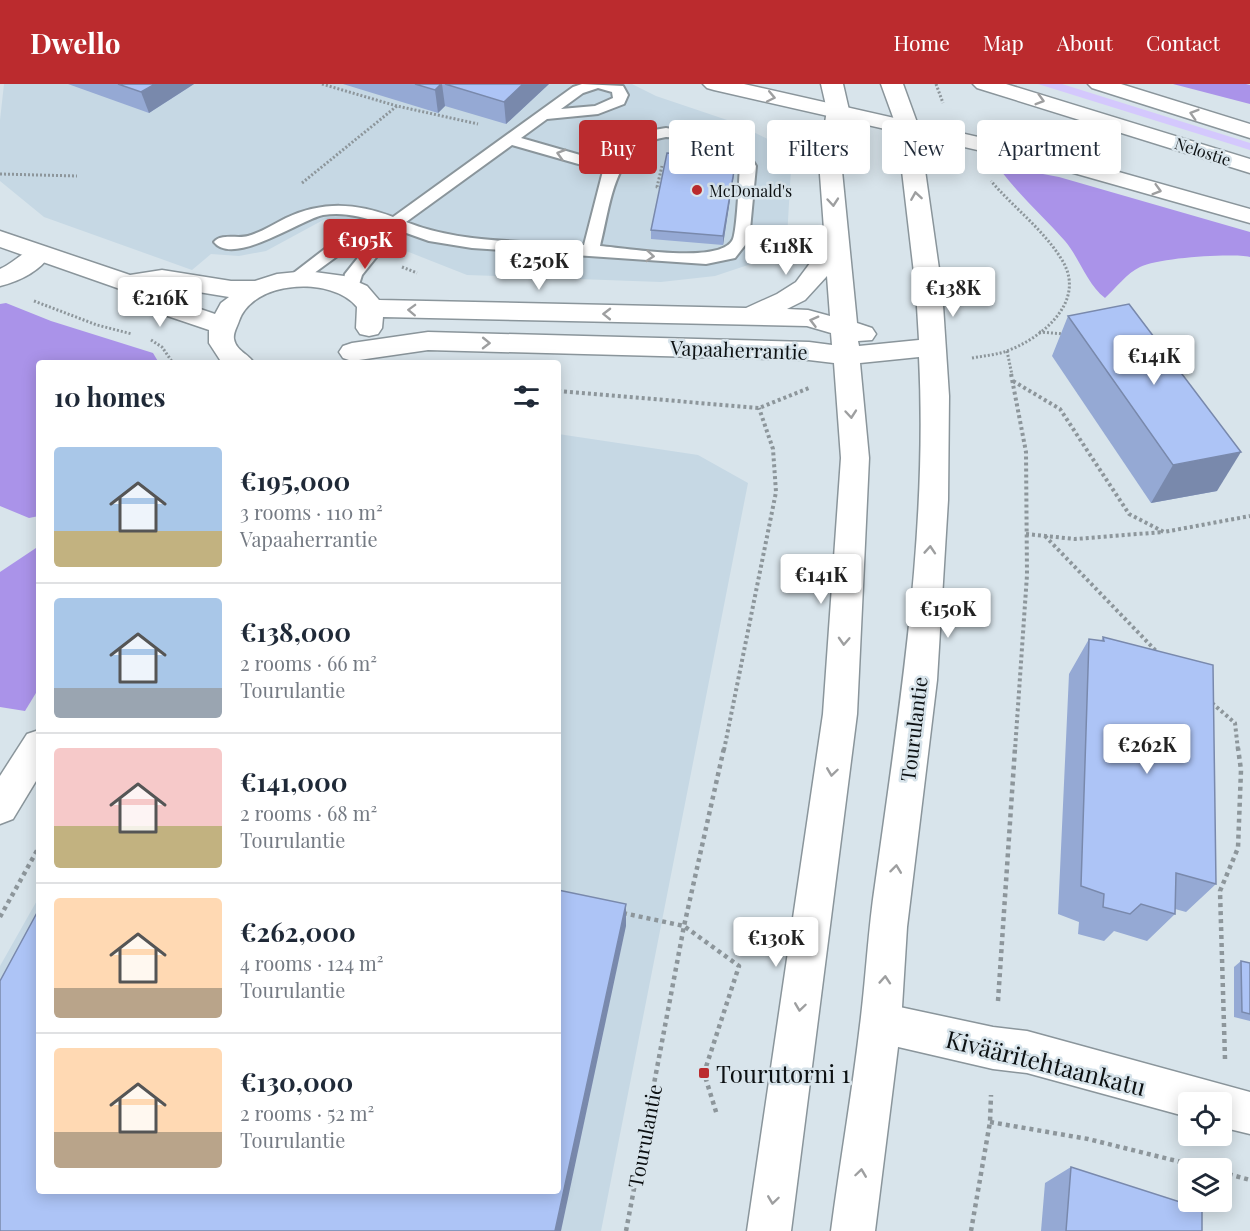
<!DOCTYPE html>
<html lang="en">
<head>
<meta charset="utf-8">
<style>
	:root { --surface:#fff; --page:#f6f6f7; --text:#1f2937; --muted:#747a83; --line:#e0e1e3; --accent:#bb2b2e }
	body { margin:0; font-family:"Playfair Display",serif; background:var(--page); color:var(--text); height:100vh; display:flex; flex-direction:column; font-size:22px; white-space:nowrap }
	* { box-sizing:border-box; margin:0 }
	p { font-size:20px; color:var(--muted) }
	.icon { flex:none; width:33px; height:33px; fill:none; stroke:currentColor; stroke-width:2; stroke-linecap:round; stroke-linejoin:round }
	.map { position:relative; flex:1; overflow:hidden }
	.details { position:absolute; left:36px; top:276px; width:525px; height:834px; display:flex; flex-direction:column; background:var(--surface); border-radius:6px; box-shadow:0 3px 15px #0003 }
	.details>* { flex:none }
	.banner { position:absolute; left:579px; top:36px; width:570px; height:54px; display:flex; gap:12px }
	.fabs { position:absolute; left:1178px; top:1008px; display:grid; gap:12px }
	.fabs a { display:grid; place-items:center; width:54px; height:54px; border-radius:6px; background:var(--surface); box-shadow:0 3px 15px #0003; font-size:30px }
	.price { position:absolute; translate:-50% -51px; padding:0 14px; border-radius:6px; background:#fff; color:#222; font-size:20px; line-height:39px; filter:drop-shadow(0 2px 3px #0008) }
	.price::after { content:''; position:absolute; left:50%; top:36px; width:18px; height:14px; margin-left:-9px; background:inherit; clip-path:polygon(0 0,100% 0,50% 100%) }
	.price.current { background:var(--accent); color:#fff }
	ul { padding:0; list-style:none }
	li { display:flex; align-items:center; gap:18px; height:150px; padding:0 18px }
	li+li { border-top:2px solid var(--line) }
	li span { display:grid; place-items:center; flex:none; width:168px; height:120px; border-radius:6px; color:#555 }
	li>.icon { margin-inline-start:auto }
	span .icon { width:72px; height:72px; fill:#fffc; stroke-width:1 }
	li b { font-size:26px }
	h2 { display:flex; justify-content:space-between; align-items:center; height:72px; padding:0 18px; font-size:26px }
	.tag { padding:0 21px; border-radius:6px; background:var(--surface); box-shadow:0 3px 15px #0003; font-size:21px; line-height:54px }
	.tag.current { background:var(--accent); color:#fff }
	header { display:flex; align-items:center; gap:36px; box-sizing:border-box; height:84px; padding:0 30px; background:var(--accent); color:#fff }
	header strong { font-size:28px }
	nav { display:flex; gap:33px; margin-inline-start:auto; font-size:21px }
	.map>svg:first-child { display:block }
	.built { fill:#c6d8e4 }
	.green { fill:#d4c8fd }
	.forest { fill:#aa93e9 }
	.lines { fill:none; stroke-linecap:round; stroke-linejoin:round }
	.lane-casing { stroke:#8a959b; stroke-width:4 }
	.street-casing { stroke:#8a959b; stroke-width:3 }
	.secondary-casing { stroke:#8a959b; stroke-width:3 }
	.highway-casing { stroke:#8a959b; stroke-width:3 }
	.path-far2 { stroke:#8d969b; stroke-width:3; stroke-dasharray:2 2; stroke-linecap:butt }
	.path-far1 { stroke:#8d969b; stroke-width:4; stroke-dasharray:3 3; stroke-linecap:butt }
	.path { stroke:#8d969b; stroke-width:4.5; stroke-dasharray:4 4; stroke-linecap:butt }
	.lane { fill:#fff; fill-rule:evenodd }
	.street { fill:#fff; fill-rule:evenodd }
	.secondary { fill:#fff; fill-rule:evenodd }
	.highway { fill:#fff; fill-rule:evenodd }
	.wall { fill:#95a9d4 }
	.shaded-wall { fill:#7989ac }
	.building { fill:#adc4f6; stroke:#7989ac; stroke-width:1.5 }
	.oneway { stroke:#9e9fa0 }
	.poi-dot { fill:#bb2b2e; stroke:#d8e4eb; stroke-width:2 }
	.labels { text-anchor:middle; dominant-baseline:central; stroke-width:5; stroke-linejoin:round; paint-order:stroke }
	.far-street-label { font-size:16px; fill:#0c1012; stroke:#d8e4eb }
	.far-poi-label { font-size:16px; fill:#0c1012; stroke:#d8e4eb; text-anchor:start }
	.street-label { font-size:20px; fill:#0c1012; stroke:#d8e4eb }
	.near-street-label { font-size:24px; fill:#0c1012; stroke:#d8e4eb }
	.near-poi-label { font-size:24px; fill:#0c1012; stroke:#d8e4eb; text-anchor:start }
</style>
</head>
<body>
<header>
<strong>Dwello</strong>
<nav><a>Home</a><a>Map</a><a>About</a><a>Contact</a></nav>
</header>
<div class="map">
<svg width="1250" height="1147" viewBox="0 0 1250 1147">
	<rect width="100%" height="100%" fill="#d8e4eb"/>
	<!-- built -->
	<g class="built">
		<polygon points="4,0 632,0 656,12 733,38 792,67 787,154 757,178 715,192 661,198 467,191 325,135 266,167 239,172 211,170 192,186 44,133 0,97 0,36"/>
		<polygon points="558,350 698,371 748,399 601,1147 0,1147 0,882 39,813 39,1107 558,1107"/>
	</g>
	<!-- green -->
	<polygon class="green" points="1038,0 1062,0 1250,59 1250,66"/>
	<!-- forest -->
	<g class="forest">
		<polygon points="1173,0 1246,0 1250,1 1250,20"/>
		<path d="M1001,87H1027L1059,93L1250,148V173C1229,169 1159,174 1140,183C1127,189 1115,205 1105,214C1087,200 1080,175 1065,157C1044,133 1021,113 1001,87Z"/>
		<polygon points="6,219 51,237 153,269 159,279 39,279 39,432 29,434 0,422 0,220"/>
		<polygon points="39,462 39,604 25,627 0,623 0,488"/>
	</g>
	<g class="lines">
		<!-- lane casing -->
		<g class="lane-casing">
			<path id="lane" d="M582,0L623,2L628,11L624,20L598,30L547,35L521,54L608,79L631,54L648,47L666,44L712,52L748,69L756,82L749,156L735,174L706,180L472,164L429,157L398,146L362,191L357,207L351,208L342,203L345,190L376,151L351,162L302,198L296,199L287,194L339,154L379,139C361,132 343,128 323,131C300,136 233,183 214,158C221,149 238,155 248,152C262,148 274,140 286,134C323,117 356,119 393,133L573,3ZM598,4L612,8L613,14L595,22L561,25L583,9ZM666,53C687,54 730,62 740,82C739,96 737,145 733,155C722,181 626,164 600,162C611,120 613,61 666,53ZM512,61L603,87L584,161C525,157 462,160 406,138Z"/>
		</g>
		<!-- street casing -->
		<g class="street-casing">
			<g id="street">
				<path d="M39,162L48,165L51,170C40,187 20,197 0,202V185C14,179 24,166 39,162Z"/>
				<polygon points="39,646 39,692 13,735 0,740 0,692 27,650"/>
				<polygon points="881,919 993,943 1027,947 1250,1008 1250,1050 1221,1043 1221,1018 1188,1018 1188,1033 1027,989 993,985 881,959 867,953 861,939 867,925"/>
			</g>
		</g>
		<!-- secondary casing -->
		<g class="secondary-casing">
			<path id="secondary" d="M821,0H843L849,26L841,77L857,239L872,244L876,250L872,256L858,257L859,262L919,256L916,206L897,44L881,0H903L919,44L942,206L949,312L948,416L937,596L907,843L901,939L875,1147H831C840,1078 852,1010 860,941C866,894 868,847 875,801C899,627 928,449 919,273L860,279L869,374L857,630L791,1147H747L823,630L841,374L834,279L809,276L428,266L352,277L343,274L339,268L343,262L352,259L428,248L809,258L832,261L831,249L807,242L383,233L382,244L378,250L369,252L360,250L356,244L357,223C332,192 253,196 239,237C237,243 233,249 234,255C236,267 249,270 254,279H222L209,259V246L132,220L120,205L0,163V147L130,191L162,186L231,197H255L277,190L307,187L344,192L367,202L379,216L746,224L777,210L796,198L825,159L819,77L827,26ZM827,192L830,232L808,226L787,225L805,216ZM162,202L229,213L221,219L215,230L150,208L147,204Z"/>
		</g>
		<!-- highway casing -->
		<g class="highway-casing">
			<g id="highway">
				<polygon points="703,0 744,0 1062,72 1250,125 1250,139 1056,84 714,6 707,4"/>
				<polygon points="973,0 1006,0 1250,75 1250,89 977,4"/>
				<polygon points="1088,0 1121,0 1250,40 1250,54 1092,4"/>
			</g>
		</g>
		<!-- path-far2 -->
		<g class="path-far2">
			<polyline points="322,0 397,22 478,40"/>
			<polyline points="936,0 943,19"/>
			<polyline points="0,90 77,92"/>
			<polyline points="302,99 397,22"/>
			<polyline points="661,104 657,103 662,82"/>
			<polyline points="402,183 417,189"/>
			<polyline points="34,217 97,241 132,250"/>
			<polyline points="1039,248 1065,250"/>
			<polyline points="1150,253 1164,254"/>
			<polyline points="151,256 162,263 173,279"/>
			<polyline points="1007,267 1012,291"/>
			<path d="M972,274C983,272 994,271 1004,268C1040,256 1088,218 1062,176C1044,146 1014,124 991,97"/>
		</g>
		<!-- path-far1 -->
		<g class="path-far1">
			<polyline points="1011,290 1026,368 1027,491 1015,666"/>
			<polyline points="1013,297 1060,325 1129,430 1164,448 1250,432"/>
			<polyline points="558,307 759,324 809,304"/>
			<polyline points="1026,450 1075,455 1163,448"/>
			<polyline points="1045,452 1158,569"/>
			<polyline points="1212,619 1235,639 1238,666"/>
			<polyline points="724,666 776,408 773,365 759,324"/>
		</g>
		<!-- path -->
		<g class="path">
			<polyline points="623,829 684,842 739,882 704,989 717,1031"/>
			<polyline points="0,833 39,763"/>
			<polyline points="998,917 1015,664"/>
			<polyline points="1225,975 1220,807 1238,764 1241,686 1238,664"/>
			<polyline points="990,1038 1088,1055 1205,1084"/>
			<polyline points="1221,1088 1250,1096"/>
			<polyline points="626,1147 684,842 724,664"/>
			<polyline points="971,1147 990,1038 991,1011"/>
		</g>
		<!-- lane -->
		<use href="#lane" class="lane"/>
		<!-- street -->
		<use href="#street" class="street"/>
		<!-- secondary -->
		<use href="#secondary" class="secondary"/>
		<!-- highway -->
		<use href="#highway" class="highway"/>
	</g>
	<!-- wall -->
	<g class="wall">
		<polygon points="68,0 194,0 149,29"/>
		<polygon points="343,0 549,0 506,40 445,22 438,29"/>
		<polygon points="736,75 723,161 651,155 651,146"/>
		<polygon points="1068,232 1217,407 1151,419 1052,272"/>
		<polygon points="1103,553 1216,800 1186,828 1175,825 1175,830 1147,857 1114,847 1104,857 1078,850 1079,838 1058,830 1069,590 1089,555 1101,557"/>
		<polygon points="1241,877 1250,879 1250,937 1234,933 1234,883"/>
		<polygon points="1071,1083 1202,1147 1041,1147 1045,1099"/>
	</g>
	<!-- shaded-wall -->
	<g class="shaded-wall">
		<polygon points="155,0 194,0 149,29 141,8"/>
		<polygon points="441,0 442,0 445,22 438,29 435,6"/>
		<polygon points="523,0 549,0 506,40 504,18"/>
		<polygon points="736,75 735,84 723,161 723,152"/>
		<polygon points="1241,368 1217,407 1151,419 1173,381"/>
		<polygon points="626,820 626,842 561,1147 555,1147"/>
	</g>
	<!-- building -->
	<g class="building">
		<polygon points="118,0 155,0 141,8"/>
		<polygon points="415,0 441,0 435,6"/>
		<polygon points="445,0 523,0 504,18"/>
		<polygon points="667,69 736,75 723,152 651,146"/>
		<polygon points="1129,220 1241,368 1173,381 1068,232"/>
		<polygon points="1103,553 1213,581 1216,800 1176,789 1175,830 1141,820 1130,830 1103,823 1104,810 1081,802 1089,555 1104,557"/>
		<polygon points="558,806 626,820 555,1147 0,1147 0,897 39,825 39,1107 558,1107"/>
		<polygon points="1241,877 1250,879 1250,930 1242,928"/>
		<polygon points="1071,1083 1202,1125 1202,1147 1066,1147"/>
	</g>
	<!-- one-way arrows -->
	<defs><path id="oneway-chevron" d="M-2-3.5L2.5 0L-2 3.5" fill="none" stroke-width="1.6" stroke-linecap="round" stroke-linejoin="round" transform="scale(1.5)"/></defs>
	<g class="oneway">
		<use href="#oneway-chevron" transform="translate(771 13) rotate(12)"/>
		<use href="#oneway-chevron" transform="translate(1040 16) rotate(16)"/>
		<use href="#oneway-chevron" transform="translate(1194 30) rotate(-163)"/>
		<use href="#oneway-chevron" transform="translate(561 70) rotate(-164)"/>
		<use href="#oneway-chevron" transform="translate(1157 106) rotate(16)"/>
		<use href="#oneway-chevron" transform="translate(916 112) rotate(-99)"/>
		<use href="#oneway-chevron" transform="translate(833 118) rotate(85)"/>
		<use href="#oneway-chevron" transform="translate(650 172) rotate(5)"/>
		<use href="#oneway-chevron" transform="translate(412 226) rotate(-178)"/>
		<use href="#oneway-chevron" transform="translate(607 230) rotate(-179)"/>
		<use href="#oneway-chevron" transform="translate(814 237) rotate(-165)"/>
		<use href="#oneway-chevron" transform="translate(486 259) rotate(1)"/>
		<use href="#oneway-chevron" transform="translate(851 330) rotate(85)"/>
		<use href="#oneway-chevron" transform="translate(930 466) rotate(-86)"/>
		<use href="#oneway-chevron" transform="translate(844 557) rotate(93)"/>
		<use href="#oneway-chevron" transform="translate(832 688) rotate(98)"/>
		<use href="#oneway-chevron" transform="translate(896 785) rotate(-83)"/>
		<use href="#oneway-chevron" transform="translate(885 896) rotate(-86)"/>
		<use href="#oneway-chevron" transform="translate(800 923) rotate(98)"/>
		<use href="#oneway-chevron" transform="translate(861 1089) rotate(-82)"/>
		<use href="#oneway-chevron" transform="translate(773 1116) rotate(98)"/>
	</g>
	<!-- markers -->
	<g class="poi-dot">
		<circle cx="697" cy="106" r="6"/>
		<rect x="698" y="983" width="12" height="12" rx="3"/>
	</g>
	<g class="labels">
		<!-- far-street labels -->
		<g class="far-street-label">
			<text transform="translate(1203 67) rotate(18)">Nelostie</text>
		</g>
		<!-- far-poi labels -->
		<g class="far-poi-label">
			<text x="709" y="106">McDonald's</text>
		</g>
		<!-- street labels -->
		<g class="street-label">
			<text transform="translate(739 265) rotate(2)">Vapaaherrantie</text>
			<text transform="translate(913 645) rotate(-83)">Tourulantie</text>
			<text transform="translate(644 1052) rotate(-79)">Tourulantie</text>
		</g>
		<!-- near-street labels -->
		<g class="near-street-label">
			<text transform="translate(1046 978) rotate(14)">Kivääritehtaankatu</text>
		</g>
		<!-- near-poi labels -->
		<g class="near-poi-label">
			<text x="716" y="989">Tourutorni 1</text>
		</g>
	</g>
</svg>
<div class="fabs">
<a><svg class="icon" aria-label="locate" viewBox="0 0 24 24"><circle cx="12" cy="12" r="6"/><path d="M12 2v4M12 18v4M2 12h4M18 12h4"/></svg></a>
<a><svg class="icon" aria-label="layers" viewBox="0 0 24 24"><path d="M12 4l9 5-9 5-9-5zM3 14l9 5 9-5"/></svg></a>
</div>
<b class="price current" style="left:365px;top:186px">€195K</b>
<b class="price" style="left:786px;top:192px">€118K</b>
<b class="price" style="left:539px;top:207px">€250K</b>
<b class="price" style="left:953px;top:234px">€138K</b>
<b class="price" style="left:160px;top:244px">€216K</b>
<b class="price" style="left:1154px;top:302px">€141K</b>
<b class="price" style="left:821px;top:521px">€141K</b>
<b class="price" style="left:948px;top:555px">€150K</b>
<b class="price" style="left:1147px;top:691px">€262K</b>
<b class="price" style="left:776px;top:884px">€130K</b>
<div class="banner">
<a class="tag current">Buy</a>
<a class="tag">Rent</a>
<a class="tag">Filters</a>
<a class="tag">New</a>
<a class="tag">Apartment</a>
</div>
<section class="details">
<h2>10 homes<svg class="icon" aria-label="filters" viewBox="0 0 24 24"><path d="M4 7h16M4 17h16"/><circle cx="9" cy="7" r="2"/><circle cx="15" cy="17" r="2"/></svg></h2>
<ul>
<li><span style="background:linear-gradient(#a9c7e8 70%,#c2b280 0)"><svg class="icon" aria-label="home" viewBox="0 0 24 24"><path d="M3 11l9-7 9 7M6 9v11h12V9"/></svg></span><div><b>€195,000</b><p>3 rooms · 110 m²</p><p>Vapaaherrantie</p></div></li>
<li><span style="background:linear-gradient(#a9c7e8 75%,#9aa5b1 0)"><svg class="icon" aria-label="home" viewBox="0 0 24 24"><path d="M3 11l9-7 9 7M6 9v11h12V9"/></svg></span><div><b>€138,000</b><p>2 rooms · 66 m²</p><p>Tourulantie</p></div></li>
<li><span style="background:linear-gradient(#f6c9c9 65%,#c2b280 0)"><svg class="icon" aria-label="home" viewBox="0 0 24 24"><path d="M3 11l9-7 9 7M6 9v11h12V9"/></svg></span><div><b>€141,000</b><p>2 rooms · 68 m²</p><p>Tourulantie</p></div></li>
<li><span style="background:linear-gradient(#ffd9b3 75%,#b9a48a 0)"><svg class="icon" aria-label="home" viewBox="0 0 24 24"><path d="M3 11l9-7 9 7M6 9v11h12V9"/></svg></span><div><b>€262,000</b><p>4 rooms · 124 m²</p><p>Tourulantie</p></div></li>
<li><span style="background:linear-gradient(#ffd9b3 70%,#b9a48a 0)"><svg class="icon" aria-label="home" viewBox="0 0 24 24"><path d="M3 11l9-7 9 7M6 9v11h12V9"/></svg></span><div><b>€130,000</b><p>2 rooms · 52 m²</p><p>Tourulantie</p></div></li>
</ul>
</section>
</div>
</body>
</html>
